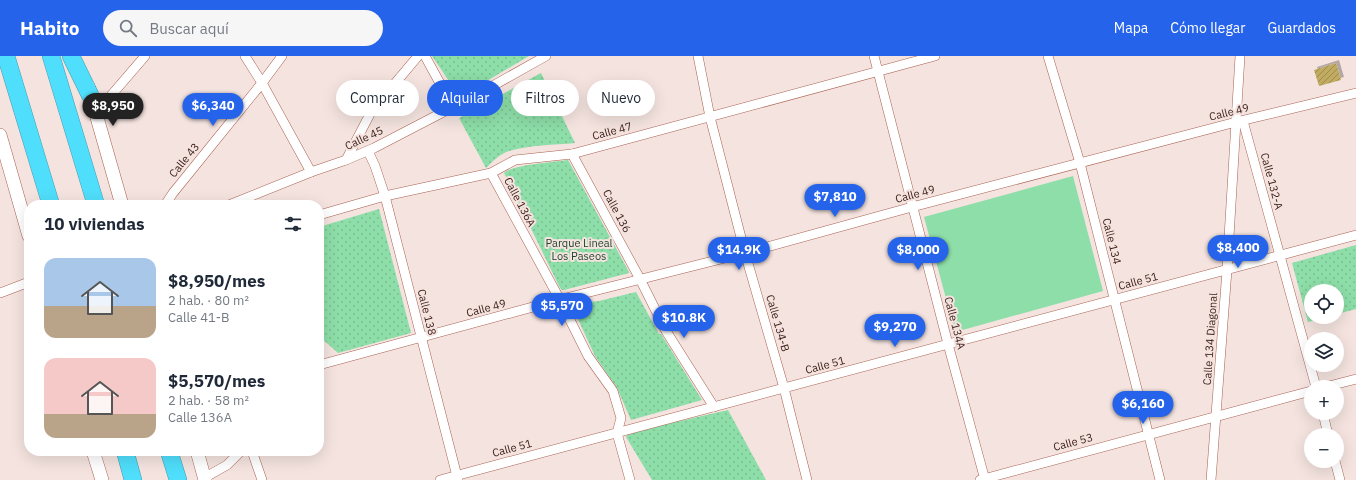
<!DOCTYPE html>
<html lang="es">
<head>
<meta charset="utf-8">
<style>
	:root { --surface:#fff; --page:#f6f6f7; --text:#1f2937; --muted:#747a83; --accent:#2563eb }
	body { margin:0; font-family:"IBM Plex Sans",sans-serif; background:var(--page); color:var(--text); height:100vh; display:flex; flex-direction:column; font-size:15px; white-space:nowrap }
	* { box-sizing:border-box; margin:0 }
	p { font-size:13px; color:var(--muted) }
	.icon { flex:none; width:22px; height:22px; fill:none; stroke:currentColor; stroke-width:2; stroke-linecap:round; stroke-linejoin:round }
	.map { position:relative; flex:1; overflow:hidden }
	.panel { position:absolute; left:24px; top:144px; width:300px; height:256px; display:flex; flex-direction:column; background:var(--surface); border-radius:16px; box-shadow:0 4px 16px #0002 }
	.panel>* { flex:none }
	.hud { position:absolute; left:336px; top:24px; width:380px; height:36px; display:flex; gap:8px }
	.tools { position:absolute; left:1304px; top:228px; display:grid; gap:8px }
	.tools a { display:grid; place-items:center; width:40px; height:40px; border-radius:50%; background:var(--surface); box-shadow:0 4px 16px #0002; font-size:20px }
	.price { position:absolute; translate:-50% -34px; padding:0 9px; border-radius:14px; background:var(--accent); color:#fff; font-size:13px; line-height:26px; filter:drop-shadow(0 1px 2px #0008) }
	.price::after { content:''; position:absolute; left:50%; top:24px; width:12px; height:9px; margin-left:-6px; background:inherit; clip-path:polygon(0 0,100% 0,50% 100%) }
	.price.current { background:#222; color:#fff }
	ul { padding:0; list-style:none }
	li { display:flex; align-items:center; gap:12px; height:100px; padding:0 20px }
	li span { display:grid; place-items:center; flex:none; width:112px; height:80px; border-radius:12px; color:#555 }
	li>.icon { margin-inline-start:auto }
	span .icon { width:48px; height:48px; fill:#fffc; stroke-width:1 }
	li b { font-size:17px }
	h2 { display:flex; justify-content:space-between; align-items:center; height:48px; padding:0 20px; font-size:17px }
	.chip { padding:0 14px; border-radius:18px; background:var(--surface); box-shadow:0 4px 16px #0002; font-size:14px; line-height:36px }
	.chip.current { background:var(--accent); color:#fff }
	header { display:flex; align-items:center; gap:24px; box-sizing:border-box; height:56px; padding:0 20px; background:var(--accent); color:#fff }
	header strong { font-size:19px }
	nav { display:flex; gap:22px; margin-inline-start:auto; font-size:14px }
	.search { width:280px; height:36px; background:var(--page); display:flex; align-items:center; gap:10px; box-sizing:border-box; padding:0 14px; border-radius:22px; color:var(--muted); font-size:15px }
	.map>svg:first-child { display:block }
	.grass { fill:url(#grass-dots) }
	.garden { fill:#8ddea8 }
	.building { fill:url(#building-hatch); filter:url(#shadow) }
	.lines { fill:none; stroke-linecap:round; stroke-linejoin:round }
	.street-casing { stroke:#aa6251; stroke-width:10 }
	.secondary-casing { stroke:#aa6251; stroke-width:14 }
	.highway-casing { stroke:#489aab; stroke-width:18 }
	.street { stroke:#fff; stroke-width:9 }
	.secondary { stroke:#fff; stroke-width:13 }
	.highway { stroke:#4fdefb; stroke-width:17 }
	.labels { text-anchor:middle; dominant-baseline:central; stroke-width:4; stroke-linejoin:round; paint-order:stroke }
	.street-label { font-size:11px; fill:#3b1d16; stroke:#f4e3df }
	.park-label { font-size:11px; fill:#1d432b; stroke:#f4e3df }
</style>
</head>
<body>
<header>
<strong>Habito</strong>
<div class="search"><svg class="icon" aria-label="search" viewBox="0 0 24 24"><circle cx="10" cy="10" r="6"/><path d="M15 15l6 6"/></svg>Buscar aquí</div>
<nav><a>Mapa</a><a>Cómo llegar</a><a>Guardados</a></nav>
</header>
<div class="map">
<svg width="1356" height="424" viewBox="0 0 1356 424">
	<defs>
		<pattern id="grass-dots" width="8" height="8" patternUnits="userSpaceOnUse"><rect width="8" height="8" fill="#8ddea8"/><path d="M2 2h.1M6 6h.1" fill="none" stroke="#7bbe90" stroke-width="1.8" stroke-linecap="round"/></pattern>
		<pattern id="building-hatch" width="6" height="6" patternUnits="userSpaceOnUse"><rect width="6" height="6" fill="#c0ab61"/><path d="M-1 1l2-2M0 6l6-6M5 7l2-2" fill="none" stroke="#9d8b4f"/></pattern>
		<filter id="shadow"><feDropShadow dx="3" dy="-3" stdDeviation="0" flood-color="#0004"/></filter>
	</defs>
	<rect width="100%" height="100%" fill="#f4e3df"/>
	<!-- grass -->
	<g class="grass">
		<polygon points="432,0 529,0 463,39 460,42 457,39 453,31"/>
		<path d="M541,17L575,87C554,89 530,89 509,95C500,98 493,105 486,112L459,62Z"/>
		<path d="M568,104L629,216V217L564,234H562L560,232L504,117C511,109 555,106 568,104Z"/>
		<polygon points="379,153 411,277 338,297 319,280 319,171"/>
		<polygon points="1356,189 1356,253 1337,258 1337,235 1311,235 1311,261 1327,261 1308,266 1292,207"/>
		<polygon points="636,236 659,278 661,278 702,344 631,364 617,332 595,300 571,248 599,245"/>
		<polygon points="728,354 766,424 652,424 626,381 628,377"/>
	</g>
	<!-- garden -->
	<polygon class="garden" points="1073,120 1103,235 959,275 954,272 924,161"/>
	<!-- building -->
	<polygon class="building" points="1336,7 1341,24 1319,30 1314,14"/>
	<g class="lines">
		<!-- street casing -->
		<g class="street-casing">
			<g id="street">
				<polyline points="245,0 262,27 311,116"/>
				<polyline points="425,0 453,51"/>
				<polyline points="698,0 710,61 745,197 784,332 807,424"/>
				<polyline points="874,0 948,288 985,424"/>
				<polyline points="1048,0 1080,107 1160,424"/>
				<polyline points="96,57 145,0"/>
				<polyline points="1243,65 1316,331"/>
				<polyline points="368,95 375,110 385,140 458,424"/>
				<polyline points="572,98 640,223 666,275 714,351"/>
				<polyline points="346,104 371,56 418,0"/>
				<polyline points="491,117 560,244 588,300 613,335 621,362 617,377 630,424"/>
				<polyline points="168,149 167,146 173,137 262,27 282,0"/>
				<polyline points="229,149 311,116 346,104 374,92 480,37 546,0"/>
				<polyline points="319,159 385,140 491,117 515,104 572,98 935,0"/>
				<polyline points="0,237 29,226"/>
				<polyline points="319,309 566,242 745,197 912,151 1236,66 1356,37"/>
				<polyline points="1325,331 1356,323"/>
				<polyline points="1323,357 1328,379"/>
				<polyline points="252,395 262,424"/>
				<polyline points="1335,405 1340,424"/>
				<polyline points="204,422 227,409 241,395"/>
				<polyline points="440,424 1356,179"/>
				<polyline points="980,424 1311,335"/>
				<polyline points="1211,424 1227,214 1240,0"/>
			</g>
		</g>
		<!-- secondary casing -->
		<g class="secondary-casing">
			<g id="secondary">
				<polyline points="88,30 122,149"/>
				<polyline points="0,79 29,180"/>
				<polyline points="93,395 102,424"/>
				<polyline points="197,395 205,424"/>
			</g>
		</g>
		<!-- highway casing -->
		<g class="highway-casing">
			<g id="highway">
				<polyline points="6,0 51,149"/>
				<polyline points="51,0 96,149"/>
				<polyline points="71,0 90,39"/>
				<polyline points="125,395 133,424"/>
				<polyline points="169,395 178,424"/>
			</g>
		</g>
		<!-- street -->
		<use href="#street" class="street"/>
		<!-- secondary -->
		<use href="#secondary" class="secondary"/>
		<!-- highway -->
		<use href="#highway" class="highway"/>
	</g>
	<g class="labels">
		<!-- street labels -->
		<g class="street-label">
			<text transform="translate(1229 56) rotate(-14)">Calle 49</text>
			<text transform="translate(612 75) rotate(-15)">Calle 47</text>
			<text transform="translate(364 82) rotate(-25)">Calle 45</text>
			<text transform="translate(184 104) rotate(-51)">Calle 43</text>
			<text transform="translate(1272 125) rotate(75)">Calle 132-A</text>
			<text transform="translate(915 138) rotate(-15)">Calle 49</text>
			<text transform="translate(520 146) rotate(62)">Calle 136A</text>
			<text transform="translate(617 155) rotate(62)">Calle 136</text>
			<text transform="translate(1112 185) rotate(76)">Calle 134</text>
			<text transform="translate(1138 225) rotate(-15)">Calle 51</text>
			<text transform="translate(486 252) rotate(-15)">Calle 49</text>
			<text transform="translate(427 256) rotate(76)">Calle 138</text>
			<text transform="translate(778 267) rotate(74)">Calle 134-B</text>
			<text transform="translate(955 267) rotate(75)">Calle 134A</text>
			<text transform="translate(1210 283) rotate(-86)">Calle 134 Diagonal</text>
			<text transform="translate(825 309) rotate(-15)">Calle 51</text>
			<text transform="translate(1073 386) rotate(-15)">Calle 53</text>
			<text transform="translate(512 392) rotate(-15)">Calle 51</text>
		</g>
		<!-- park labels -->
		<g class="park-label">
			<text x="579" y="187">Parque Lineal<tspan x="579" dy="13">Los Paseos</tspan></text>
		</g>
	</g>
</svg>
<div class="tools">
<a><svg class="icon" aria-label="locate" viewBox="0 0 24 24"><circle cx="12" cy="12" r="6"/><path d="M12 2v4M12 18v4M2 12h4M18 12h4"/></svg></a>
<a><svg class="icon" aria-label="layers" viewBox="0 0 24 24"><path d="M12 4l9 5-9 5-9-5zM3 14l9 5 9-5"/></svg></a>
<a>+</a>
<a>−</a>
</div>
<b class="price current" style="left:113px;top:71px">$8,950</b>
<b class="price" style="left:213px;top:71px">$6,340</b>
<b class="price" style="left:835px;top:162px">$7,810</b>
<b class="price" style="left:1238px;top:213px">$8,400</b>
<b class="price" style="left:739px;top:215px">$14.9K</b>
<b class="price" style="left:918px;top:215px">$8,000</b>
<b class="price" style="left:562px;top:271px">$5,570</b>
<b class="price" style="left:684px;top:283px">$10.8K</b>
<b class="price" style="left:895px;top:292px">$9,270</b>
<b class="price" style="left:1143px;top:369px">$6,160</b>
<div class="hud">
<a class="chip">Comprar</a>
<a class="chip current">Alquilar</a>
<a class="chip">Filtros</a>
<a class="chip">Nuevo</a>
</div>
<section class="panel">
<h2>10 viviendas<svg class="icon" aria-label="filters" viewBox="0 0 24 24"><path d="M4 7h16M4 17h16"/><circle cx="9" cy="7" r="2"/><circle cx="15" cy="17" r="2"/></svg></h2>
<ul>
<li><span style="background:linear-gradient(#a9c7e8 60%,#b9a48a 0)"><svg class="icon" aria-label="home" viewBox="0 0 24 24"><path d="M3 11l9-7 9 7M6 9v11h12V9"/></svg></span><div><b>$8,950/mes</b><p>2 hab. · 80 m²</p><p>Calle 41-B</p></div></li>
<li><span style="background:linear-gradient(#f6c9c9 70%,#b9a48a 0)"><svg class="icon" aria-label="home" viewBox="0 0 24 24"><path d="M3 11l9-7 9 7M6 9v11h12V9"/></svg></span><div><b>$5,570/mes</b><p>2 hab. · 58 m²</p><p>Calle 136A</p></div></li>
</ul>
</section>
</div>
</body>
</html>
